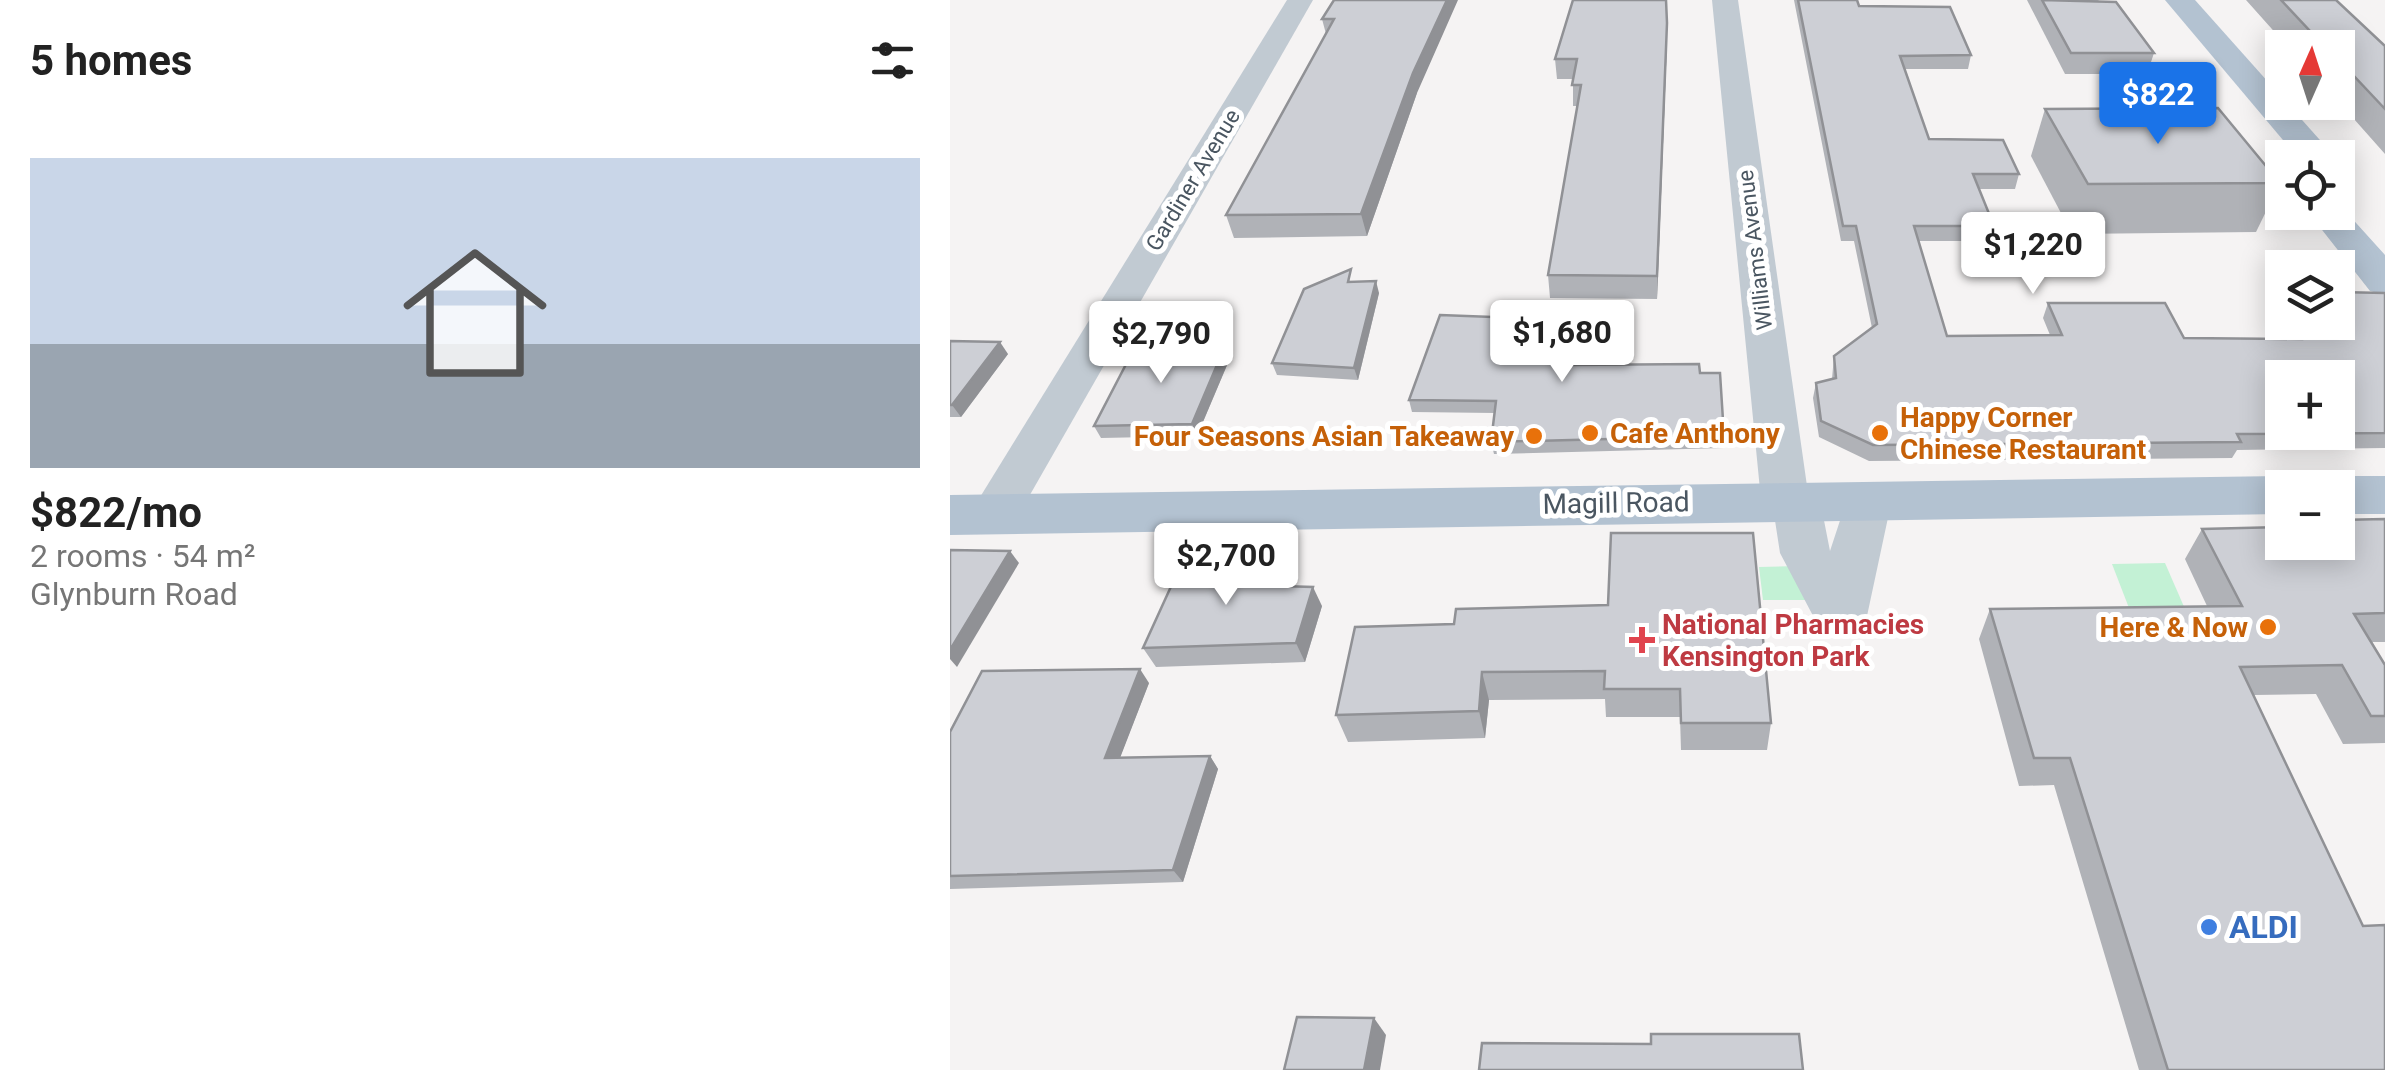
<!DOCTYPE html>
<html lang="en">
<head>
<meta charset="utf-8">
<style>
	:root { --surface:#fff; --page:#f2f2f2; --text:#222; --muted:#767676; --accent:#1a73e8 }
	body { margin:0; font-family:Roboto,sans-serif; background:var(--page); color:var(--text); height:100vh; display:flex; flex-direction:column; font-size:38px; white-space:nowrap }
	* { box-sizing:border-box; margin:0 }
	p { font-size:32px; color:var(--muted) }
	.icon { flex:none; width:55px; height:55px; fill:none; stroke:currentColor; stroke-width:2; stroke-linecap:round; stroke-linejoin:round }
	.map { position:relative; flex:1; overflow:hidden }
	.panel { display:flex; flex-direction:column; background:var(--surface); width:950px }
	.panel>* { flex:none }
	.needle { width:65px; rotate:3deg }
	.tools { position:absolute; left:1315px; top:30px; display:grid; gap:20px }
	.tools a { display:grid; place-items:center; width:90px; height:90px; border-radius:0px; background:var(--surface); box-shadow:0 5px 25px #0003; font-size:50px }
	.price { position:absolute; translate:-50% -85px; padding:0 22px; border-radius:10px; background:#fff; color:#222; font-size:32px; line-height:65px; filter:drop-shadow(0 2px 5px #0008) }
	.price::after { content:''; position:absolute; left:50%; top:60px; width:30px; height:22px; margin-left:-15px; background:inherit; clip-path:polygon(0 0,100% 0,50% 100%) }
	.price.selected { background:var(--accent); color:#fff }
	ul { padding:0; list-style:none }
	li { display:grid; align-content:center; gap:20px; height:530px; padding:0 30px }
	li span { display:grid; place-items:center; height:310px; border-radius:0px; color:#555 }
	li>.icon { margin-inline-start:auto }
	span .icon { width:180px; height:180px; fill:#fffc; stroke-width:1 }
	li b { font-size:42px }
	h2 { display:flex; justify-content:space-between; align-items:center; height:120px; padding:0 30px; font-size:42px }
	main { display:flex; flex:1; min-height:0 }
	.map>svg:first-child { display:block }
	.green { fill:#c3f1d5 }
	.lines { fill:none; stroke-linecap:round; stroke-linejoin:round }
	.minor { fill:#c1cad2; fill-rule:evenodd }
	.major { fill:#b3c2d1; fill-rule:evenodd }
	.wall { fill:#b0b2b7 }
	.shaded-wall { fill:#909195 }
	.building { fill:#cdcfd5; stroke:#909195; stroke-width:2.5; fill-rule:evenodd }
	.food-dot { fill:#e8710a; stroke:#fff; stroke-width:4 }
	.health-dot { fill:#e0444e; stroke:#fff; stroke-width:4 }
	.shop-dot { fill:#3f7fe0; stroke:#fff; stroke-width:4 }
	.labels { text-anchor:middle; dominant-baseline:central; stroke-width:10; stroke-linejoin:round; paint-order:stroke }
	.far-street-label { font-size:22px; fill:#4a5661; stroke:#fff }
	.food-label { font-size:28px; font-weight:bold; fill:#c56008; stroke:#fff; text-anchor:start }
	.street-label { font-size:28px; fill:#4a5661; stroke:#fff }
	.health-label { font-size:28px; font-weight:bold; fill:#be3a42; stroke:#fff; text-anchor:start }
	.near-shop-label { font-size:32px; font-weight:bold; fill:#366cbe; stroke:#fff; text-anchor:start }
</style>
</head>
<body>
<main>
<section class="panel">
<h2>5 homes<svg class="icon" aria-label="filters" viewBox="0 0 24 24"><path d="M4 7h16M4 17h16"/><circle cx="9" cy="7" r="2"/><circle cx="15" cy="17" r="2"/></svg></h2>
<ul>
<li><span style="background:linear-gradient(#c9d6e8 60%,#9aa5b1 0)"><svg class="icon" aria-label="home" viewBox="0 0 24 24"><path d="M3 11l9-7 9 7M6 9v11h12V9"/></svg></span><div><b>$822/mo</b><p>2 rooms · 54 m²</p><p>Glynburn Road</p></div></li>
</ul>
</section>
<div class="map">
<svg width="1435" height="1070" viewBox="0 0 1435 1070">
	<rect width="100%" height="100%" fill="#f5f3f3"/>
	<!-- green -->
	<g class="green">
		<polygon points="1215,563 1235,609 1179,608 1162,564"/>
		<polygon points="849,566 868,600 813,600 809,567"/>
	</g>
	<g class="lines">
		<!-- minor -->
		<g class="minor">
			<polygon points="337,0 363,0 61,528 44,533 27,528 19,515 27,502"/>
			<polygon points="762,0 788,0 857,486 870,500 880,551 901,487 918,482 935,487 942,499 917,616 909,631 890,637 871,631 830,553 824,514 811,500"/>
		</g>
		<!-- major -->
		<g class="major">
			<polygon points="1215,0 1245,0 1386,158 1348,158"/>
			<polygon points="1388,203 1435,255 1435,295 1420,291 1358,212 1388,212"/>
			<polygon points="1332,476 1351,482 1354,488 1332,488 1332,514 0,535 0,495"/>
			<polygon points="1388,476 1435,476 1435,514 1388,514 1388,488 1366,488 1369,482"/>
		</g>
	</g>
	<!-- wall -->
	<g class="wall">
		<polygon points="384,0 467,93 417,236 284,238 276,215 376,34 372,19"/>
		<polygon points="844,0 907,0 909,6 1021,55 1018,69 955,69 979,139 1069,174 1065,189 1029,189 1044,226 1040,241 968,241 997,336 1100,335 1093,318 1098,303 1234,338 1331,339 1320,324 1329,308 1332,308 1332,322 1388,322 1435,293 1435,448 1287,450 1282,458 919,461 869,437 863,398 866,383 882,379 884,356 922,328 904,241 891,241"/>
		<polygon points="1077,0 1148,0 1204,53 1197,74 1115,74"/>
		<polygon points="1296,0 1386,0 1435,46 1435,154 1388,101 1388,48 1339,48"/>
		<polygon points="717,42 707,299 600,298 598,275 628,106 623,106 623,79 607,79 605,59"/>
		<polygon points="1095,109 1330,183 1306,232 1122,234 1081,156"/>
		<polygon points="404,282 429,293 408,380 327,375 322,363"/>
		<polygon points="623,332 621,365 750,373 774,436 774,448 544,454 541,442 545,413 462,412 459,400"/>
		<polygon points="0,341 58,354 11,417 0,417"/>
		<polygon points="275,346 280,358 247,436 151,438 144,426"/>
		<polygon points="1435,519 1435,642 1422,642 1435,665 1435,743 1393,744 1366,694 1304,695 1435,1070 1189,1070 1104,785 1069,786 1029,639 1040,609 1257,606 1235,559 1252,529 1332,542"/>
		<polygon points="301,559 310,579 308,585 372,606 355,662 206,667 193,648"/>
		<polygon points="658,605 821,723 817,750 731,750 730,717 656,717 655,699 539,700 535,738 398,742 386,715"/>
		<polygon points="199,683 170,757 260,756 268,769 233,882 0,889 0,732"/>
	</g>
	<!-- shaded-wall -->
	<g class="shaded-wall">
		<polygon points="497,0 508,0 467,93 417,236 411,214 463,73"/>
		<polygon points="717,23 717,42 707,299 707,276"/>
		<polygon points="426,281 429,293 408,380 404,368"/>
		<polygon points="50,342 58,354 11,417 2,405"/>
		<polygon points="275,346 280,358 247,436 242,424"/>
		<polygon points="60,551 69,563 7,667 0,659 0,650"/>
		<polygon points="301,559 310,579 300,605 290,585"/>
		<polygon points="363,587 372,606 355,662 346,643"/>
		<polygon points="190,669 199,683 165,771 155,758"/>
		<polygon points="532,672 539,700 535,738 529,711"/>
		<polygon points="260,756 268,769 233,882 223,870"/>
		<polygon points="424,1018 436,1035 430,1070 414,1070"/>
	</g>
	<!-- building -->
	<g class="building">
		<polygon points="384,0 497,0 463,73 411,214 276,215 384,19 372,19"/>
		<polygon points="623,0 716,0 717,23 707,276 598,275 631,85 622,85 627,59 605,59"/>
		<path d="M848,0H907L909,6L1000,7L1021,55L950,56L979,139L1053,140L1069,174H1023L1044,226H964L997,336L1112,335L1098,303H1215L1234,338L1351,339L1339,322H1388V292L1435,293V433L1287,434L1291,442L923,445L871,421L866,383L886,378L884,356L927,324L906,226H893ZM1332,378H1388V432H1332Z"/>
		<polygon points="1092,0 1166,2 1204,53 1121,53"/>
		<polygon points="1331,0 1386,0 1435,46 1435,109 1388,59 1388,48 1376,48"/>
		<polygon points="1268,108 1330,183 1138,184 1095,109"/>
		<polygon points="401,269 398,282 426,281 404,368 322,363 354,289"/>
		<polygon points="490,315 622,320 620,365 749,364 750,373 770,373 774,436 541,442 546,401 459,400"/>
		<polygon points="0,341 50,342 2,405 0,405"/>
		<polygon points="275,346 242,424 144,426 185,347"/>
		<polygon points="1435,519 1435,613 1404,614 1435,665 1435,716 1421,716 1392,665 1290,667 1413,926 1435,925 1435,1070 1218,1070 1120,758 1084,758 1040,609 1292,606 1252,529 1332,527 1332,542 1388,542 1388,520"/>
		<polygon points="661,533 803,533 821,723 731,723 730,689 654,689 655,671 532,672 529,711 386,715 405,627 504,624 506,609 658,605"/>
		<polygon points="0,550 60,551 0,650"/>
		<polygon points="234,558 301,559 290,585 363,587 346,643 193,648"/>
		<polygon points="190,669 155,758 260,756 223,870 0,876 0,732 32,671"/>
		<polygon points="347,1017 424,1018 414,1070 334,1070"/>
		<polygon points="701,1034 849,1034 853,1070 529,1070 532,1043 701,1044"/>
	</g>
	<!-- markers -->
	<g class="food-dot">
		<circle cx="640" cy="433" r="10"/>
		<circle cx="930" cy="433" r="10"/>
		<circle cx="584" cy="436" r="10"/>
		<circle cx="1318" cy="627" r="10"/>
	</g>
	<path class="health-dot" d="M687 625h10v10h10v10h-10v10h-10v-10h-10v-10h10z"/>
	<circle class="shop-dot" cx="1259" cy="927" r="10"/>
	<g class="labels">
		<!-- far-street labels -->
		<g class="far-street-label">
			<text transform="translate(243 180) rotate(-59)">Gardiner Avenue</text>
			<text transform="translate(805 250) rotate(-97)">Williams Avenue</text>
		</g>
		<!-- food labels -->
		<g class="food-label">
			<text x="950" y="417">Happy Corner<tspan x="950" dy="32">Chinese Restaurant</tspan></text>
			<text x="660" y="433">Cafe Anthony</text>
			<text x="564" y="436" text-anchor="end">Four Seasons Asian Takeaway</text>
			<text x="1298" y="627" text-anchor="end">Here &amp; Now</text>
		</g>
		<!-- street labels -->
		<g class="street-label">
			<text transform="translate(666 503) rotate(-1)">Magill Road</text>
		</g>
		<!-- health labels -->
		<g class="health-label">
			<text x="712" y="624">National Pharmacies<tspan x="712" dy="32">Kensington Park</tspan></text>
		</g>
		<!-- near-shop labels -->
		<g class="near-shop-label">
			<text x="1279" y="927">ALDI</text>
		</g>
	</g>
</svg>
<div class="tools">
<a><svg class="needle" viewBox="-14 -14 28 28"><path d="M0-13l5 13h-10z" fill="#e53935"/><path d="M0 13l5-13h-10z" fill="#767676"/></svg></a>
<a><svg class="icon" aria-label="locate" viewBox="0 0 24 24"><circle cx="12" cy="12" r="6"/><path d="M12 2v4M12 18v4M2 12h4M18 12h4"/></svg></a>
<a><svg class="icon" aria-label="layers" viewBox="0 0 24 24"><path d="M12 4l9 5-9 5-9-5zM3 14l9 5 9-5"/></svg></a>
<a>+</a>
<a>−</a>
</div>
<b class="price selected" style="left:1208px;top:147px">$822</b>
<b class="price" style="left:1083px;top:297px">$1,220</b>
<b class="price" style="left:612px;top:385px">$1,680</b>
<b class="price" style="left:211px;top:386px">$2,790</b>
<b class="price" style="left:276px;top:608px">$2,700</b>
</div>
</main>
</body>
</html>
